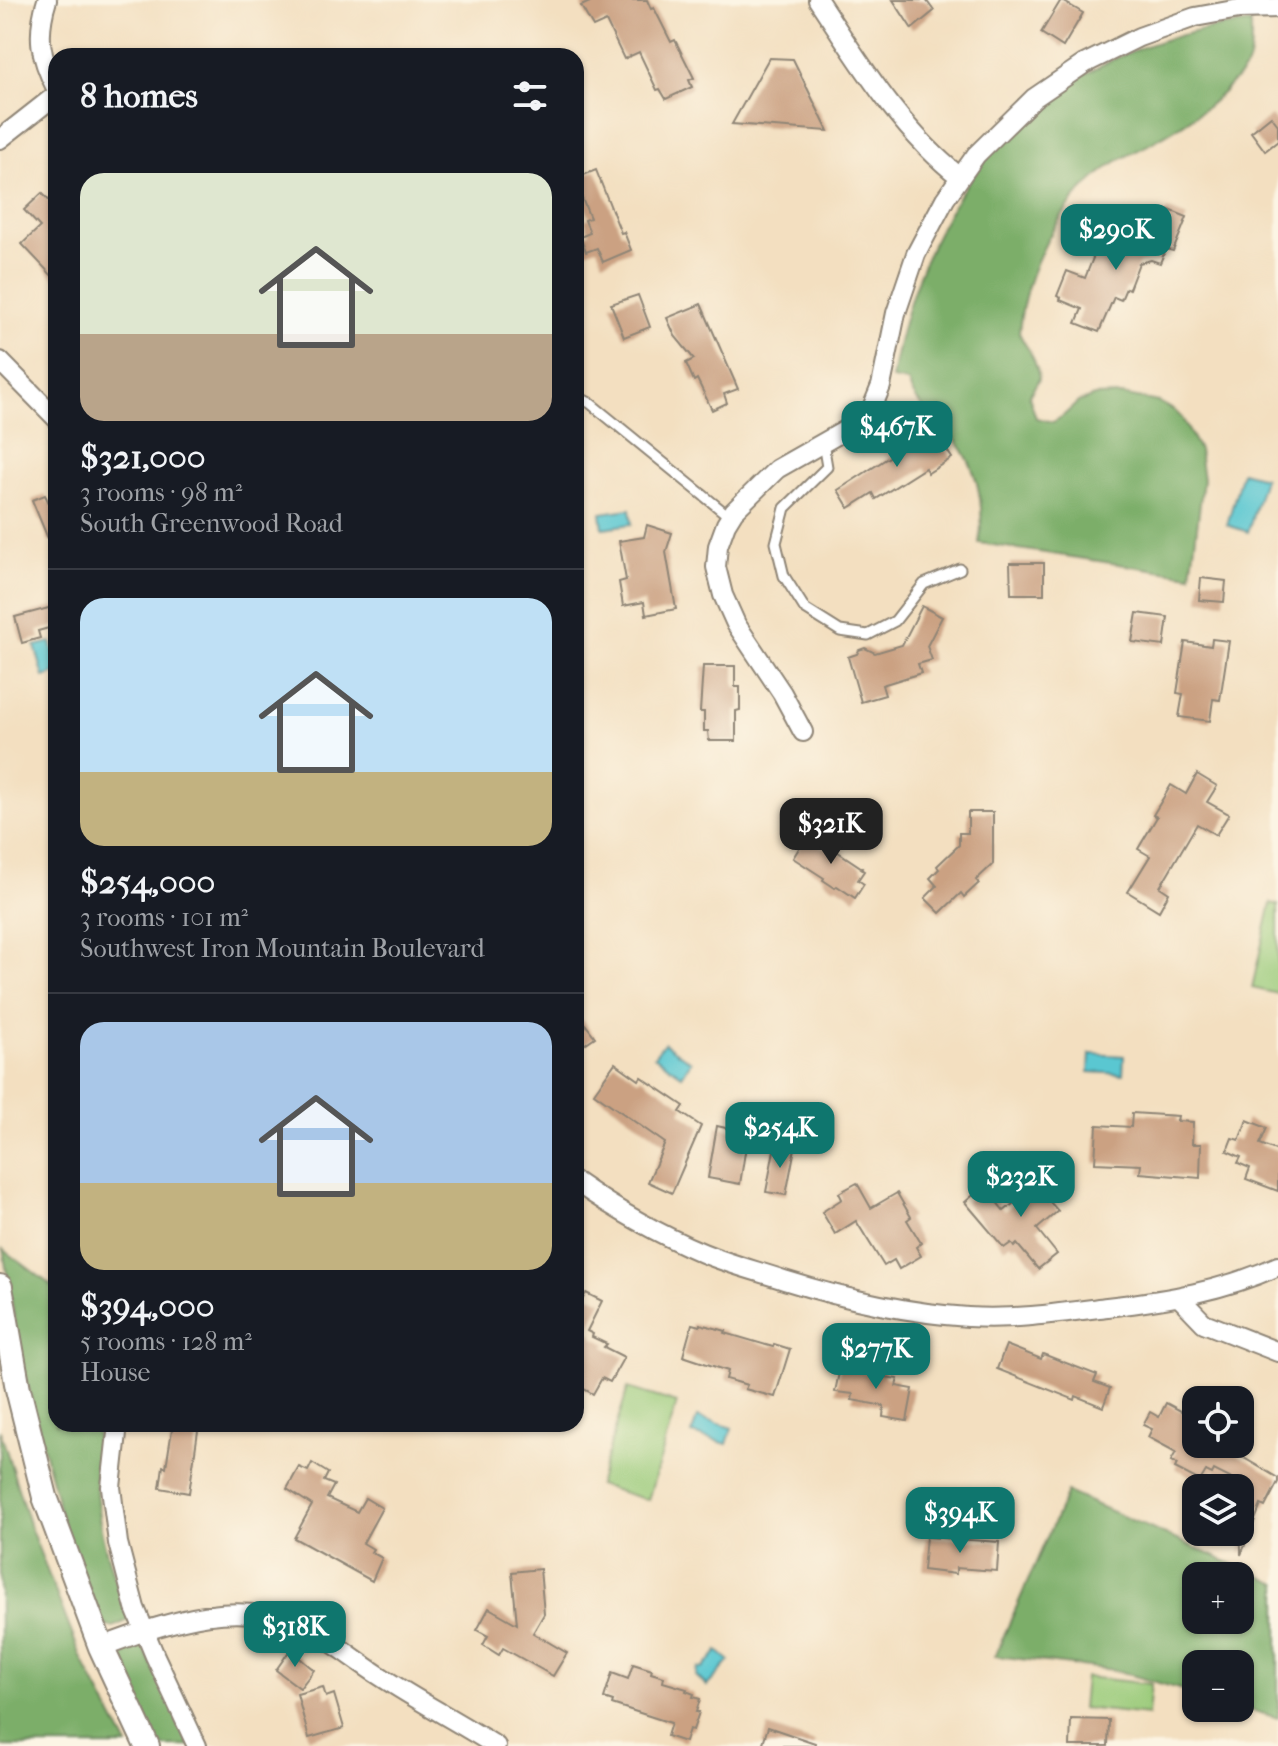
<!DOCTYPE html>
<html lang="en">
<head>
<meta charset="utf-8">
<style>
	:root { --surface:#171b24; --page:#20242c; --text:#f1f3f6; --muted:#9ea1a6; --line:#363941; --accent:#0f766e }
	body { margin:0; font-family:"IM FELL French Canon",serif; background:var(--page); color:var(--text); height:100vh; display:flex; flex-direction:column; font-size:30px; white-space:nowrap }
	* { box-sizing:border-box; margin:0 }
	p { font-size:26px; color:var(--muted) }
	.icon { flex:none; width:44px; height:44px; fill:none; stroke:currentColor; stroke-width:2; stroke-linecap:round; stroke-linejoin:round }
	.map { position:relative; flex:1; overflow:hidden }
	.drawer { position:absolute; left:48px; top:48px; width:536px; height:1384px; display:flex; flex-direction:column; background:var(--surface); border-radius:24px; box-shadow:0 2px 6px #0004 }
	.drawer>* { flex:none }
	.tools { position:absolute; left:1182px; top:1386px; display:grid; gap:16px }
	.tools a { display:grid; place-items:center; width:72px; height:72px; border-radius:16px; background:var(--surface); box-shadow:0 2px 6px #0004; font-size:40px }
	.price { position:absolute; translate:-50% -68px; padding:0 18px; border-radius:16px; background:var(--accent); color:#fff; font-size:26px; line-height:52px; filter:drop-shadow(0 2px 4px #0008) }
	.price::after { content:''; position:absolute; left:50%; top:48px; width:24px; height:18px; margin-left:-12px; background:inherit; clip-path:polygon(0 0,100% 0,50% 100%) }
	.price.active { background:#222; color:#fff }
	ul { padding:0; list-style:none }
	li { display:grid; align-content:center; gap:16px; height:424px; padding:0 32px }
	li+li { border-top:2px solid var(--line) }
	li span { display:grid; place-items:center; height:248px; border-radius:24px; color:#555 }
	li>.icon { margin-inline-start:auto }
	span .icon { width:144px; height:144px; fill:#fffc; stroke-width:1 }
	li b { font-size:34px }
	h2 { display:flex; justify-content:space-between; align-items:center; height:96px; padding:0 32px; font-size:34px }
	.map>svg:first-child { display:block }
	.green { fill:#9aca79; stroke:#627a52; stroke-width:2 }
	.forest { fill:#7bae69; stroke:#536c4a; stroke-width:2; fill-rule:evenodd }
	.water { fill:#5ac7d1; stroke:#42797e; stroke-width:2 }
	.building { fill:#cba182 }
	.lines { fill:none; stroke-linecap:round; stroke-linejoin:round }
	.service-casing { stroke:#8f8576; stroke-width:13 }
	.minor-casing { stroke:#8f8576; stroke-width:22 }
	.secondary-casing { stroke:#8f8576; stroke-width:28 }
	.service { stroke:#fff; stroke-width:9 }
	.minor { stroke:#fff; stroke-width:18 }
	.secondary { stroke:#fff; stroke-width:24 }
</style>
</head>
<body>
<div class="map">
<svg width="1278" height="1746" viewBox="0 0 1278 1746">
	<rect width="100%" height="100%" fill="#fcf5e5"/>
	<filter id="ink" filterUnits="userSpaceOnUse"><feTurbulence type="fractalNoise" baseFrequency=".0125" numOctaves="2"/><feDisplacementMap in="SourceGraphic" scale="16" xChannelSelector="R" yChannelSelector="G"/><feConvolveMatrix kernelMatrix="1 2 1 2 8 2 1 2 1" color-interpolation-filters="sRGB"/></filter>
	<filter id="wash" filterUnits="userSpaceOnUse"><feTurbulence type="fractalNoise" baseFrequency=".006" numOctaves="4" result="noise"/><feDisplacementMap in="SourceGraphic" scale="32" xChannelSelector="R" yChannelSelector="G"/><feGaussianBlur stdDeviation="1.8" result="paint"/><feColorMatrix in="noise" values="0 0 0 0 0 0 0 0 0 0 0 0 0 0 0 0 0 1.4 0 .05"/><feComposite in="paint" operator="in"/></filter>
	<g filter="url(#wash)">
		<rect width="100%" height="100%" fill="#f3dfc0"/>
		<!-- green -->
		<g class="green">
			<polygon points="1271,903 1278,905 1278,994 1252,988"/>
			<polygon points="628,1388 677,1403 648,1500 598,1485"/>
			<polygon points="1085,1677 1151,1684 1148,1715 1082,1708"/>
		</g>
		<!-- forest -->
		<g class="forest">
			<path d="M1251,23C1251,37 1252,53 1247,66C1244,72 1236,79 1231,84C1208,110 1178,128 1148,145C1135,152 1121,158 1110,166C1059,203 1024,271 1019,333C1028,351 1036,357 1039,379L1029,396L1036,418L1053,422L1063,416L1078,402L1094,396L1121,395L1159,402L1174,410L1182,418L1199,450L1203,480L1191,575L979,543C986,503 977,460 947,431C931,415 915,404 908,382L892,379C923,183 1049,42 1251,23Z"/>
			<path d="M3,1249L56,1289V1424H98C92,1467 96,1519 109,1561C115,1581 122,1600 129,1620L113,1627L104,1626L65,1532L20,1356Z"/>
			<polygon points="0,1430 30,1527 82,1659 128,1746 0,1746"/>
			<path d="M1067,1492L1278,1584V1718L1240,1707V1664H1196V1694L1114,1670L995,1656ZM1240,1576V1620H1196V1576Z"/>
			<path d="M142,1644L190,1746H161L119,1667C121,1654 131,1650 142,1644Z"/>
		</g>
		<!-- water -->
		<g class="water">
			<polygon points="1242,472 1264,478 1248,532 1227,525"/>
			<polygon points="630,509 632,524 603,528 601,513"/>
			<polygon points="51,642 56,659 56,673 44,677 35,646"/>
			<polygon points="664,1043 691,1062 682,1075 654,1056"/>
			<polygon points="1090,1054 1124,1056 1123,1074 1089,1072"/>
			<polygon points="697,1417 732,1428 727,1444 692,1434"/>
			<polygon points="718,1651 730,1661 707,1686 696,1676 698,1668 703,1669"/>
		</g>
		<g id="blocks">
			<!-- building -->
			<g class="building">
				<polygon points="594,0 647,0 651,9 654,8 671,42 675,40 694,78 689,80 692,87 666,99 660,89 657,90 639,52 624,59 606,21 593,27 581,6"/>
				<polygon points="893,0 926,0 934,11 912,29"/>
				<polygon points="1061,0 1083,13 1063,47 1041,33"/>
				<polygon points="769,58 793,59 828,131 732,124"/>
				<polygon points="1271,116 1278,125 1278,141 1265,151 1251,132"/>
				<polygon points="596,170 621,233 624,232 631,250 603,262 597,248 586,252 580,237 590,233 585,220 590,218 576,184 576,178"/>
				<polygon points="42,193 56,208 56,280 22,244 40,227 24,210"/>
				<polygon points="1167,209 1187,217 1173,251 1166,249 1160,263 1151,260 1139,263 1129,289 1126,288 1121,300 1114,297 1099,332 1076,323 1082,309 1060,300 1061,298 1057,296 1067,271 1085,278 1101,238 1125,248 1149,241 1151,235 1156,237"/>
				<polygon points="638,295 650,327 624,337 611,304"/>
				<polygon points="701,304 738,389 724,394 727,403 712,410 697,379 694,381 686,363 694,359 675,336 667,318"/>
				<polygon points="933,429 952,458 928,473 925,468 876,499 873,493 849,508 838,490"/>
				<polygon points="45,495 49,503 56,500 56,538 49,541 32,500"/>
				<polygon points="647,525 672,533 666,552 676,609 646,615 644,602 623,606 619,582 626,580 619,541 644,537"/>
				<polygon points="1010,563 1044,563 1044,594 1011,594"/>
				<polygon points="1201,578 1226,581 1224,602 1199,600"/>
				<polygon points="56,606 56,626 38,631 40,638 22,643 15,617"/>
				<polygon points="922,606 942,617 927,646 932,660 918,664 921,673 882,685 885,695 861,702 848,657 857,654 859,650 865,648 875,653 902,645"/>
				<polygon points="1137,613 1168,617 1164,646 1132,642"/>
				<polygon points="1212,639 1229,641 1220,700 1213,699 1210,721 1179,717 1183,694 1177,693 1185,642 1211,646"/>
				<polygon points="703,666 735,666 735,687 740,687 740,710 736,711 736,741 709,741 708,731 704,731 704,712 700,712"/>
				<polygon points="1197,774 1217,786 1207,802 1229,814 1216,835 1197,824 1160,887 1169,893 1159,911 1128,892 1150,856 1138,849 1157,817 1153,815 1171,785 1186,794"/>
				<polygon points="968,812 993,812 993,864 976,880 979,883 964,897 961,893 940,913 925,898 937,886 930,878 939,869 937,866 959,845 959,833 968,833"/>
				<polygon points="806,837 824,848 826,844 862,868 861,869 864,871 858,880 864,884 855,898 837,886 835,888 823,880 824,878 793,858"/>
				<polygon points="576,1012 595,1037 576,1050"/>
				<polygon points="615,1063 639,1080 641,1077 684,1106 680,1112 701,1126 672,1193 648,1182 665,1143 594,1093"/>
				<polygon points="1132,1113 1178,1116 1177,1121 1193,1122 1192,1144 1201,1144 1200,1178 1140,1173 1141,1165 1095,1163 1097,1125 1131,1127"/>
				<polygon points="1247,1120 1267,1128 1260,1144 1278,1151 1278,1191 1246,1179 1250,1168 1238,1163 1241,1157 1227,1151 1232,1138 1239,1140"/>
				<polygon points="717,1126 748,1133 740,1184 708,1178"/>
				<polygon points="775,1145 795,1148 786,1195 766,1192"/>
				<polygon points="1052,1173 1065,1189 1050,1202 1058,1211 1037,1229 1057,1254 1038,1269 1017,1244 1014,1247 1011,1243 1004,1248 965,1202 984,1186 1004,1211"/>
				<polygon points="857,1183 871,1208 897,1193 911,1217 907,1220 921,1243 916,1247 921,1256 899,1269 894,1260 884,1266 856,1221 835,1234 822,1212 842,1199 839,1193"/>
				<polygon points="586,1293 602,1301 587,1331 593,1334 592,1337 607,1344 604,1347 624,1357 610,1382 602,1378 593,1394 576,1385 576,1311"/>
				<polygon points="692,1324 700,1326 700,1324 726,1331 725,1333 773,1347 774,1344 790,1349 775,1397 745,1389 747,1385 726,1379 728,1371 683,1356"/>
				<polygon points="1006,1345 1041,1359 1043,1354 1097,1375 1094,1382 1110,1388 1103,1407 1076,1396 1075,1400 997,1369"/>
				<polygon points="840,1368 867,1372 867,1369 885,1372 884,1377 898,1379 896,1386 913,1389 907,1421 883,1417 884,1406 852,1400 853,1394 835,1392"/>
				<polygon points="1166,1403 1196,1419 1196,1444 1220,1444 1278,1478 1278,1482 1265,1507 1261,1505 1241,1555 1240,1483 1214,1470 1212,1474 1206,1471 1200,1481 1175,1468 1177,1464 1171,1461 1176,1452 1148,1437 1152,1429 1143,1425 1150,1412 1159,1417"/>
				<polygon points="173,1424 199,1424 189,1493 160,1488 163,1466 166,1467"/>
				<polygon points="312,1463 328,1473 324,1481 334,1485 327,1498 357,1512 365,1498 382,1508 363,1543 373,1549 371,1552 382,1558 372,1581 294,1538 312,1505 287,1489 299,1467 308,1471"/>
				<polygon points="926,1537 999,1542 997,1571 956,1568 956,1574 923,1570"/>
				<polygon points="540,1569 544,1614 533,1633 567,1653 553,1676 503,1648 499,1655 483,1645 488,1636 477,1630 489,1608 517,1624 512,1572"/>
				<polygon points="290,1650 314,1670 300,1688 276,1670"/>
				<polygon points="633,1664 652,1670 651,1673 664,1677 663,1682 687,1689 686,1691 694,1694 693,1697 700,1699 696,1712 699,1712 693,1730 689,1729 685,1742 667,1736 671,1723 612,1704 613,1701 604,1698 612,1673 628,1679"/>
				<polygon points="323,1687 326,1697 334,1694 344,1728 309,1738 297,1694"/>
				<polygon points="1071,1719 1109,1720 1108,1746 1070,1746"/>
				<polygon points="768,1727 815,1743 815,1746 762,1746"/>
			</g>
		</g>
	</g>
	<g filter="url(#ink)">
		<use href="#blocks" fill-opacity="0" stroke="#8f8576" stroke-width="2"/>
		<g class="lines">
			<!-- service casing -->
			<g class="service-casing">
				<g id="service">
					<polyline points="576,396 590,403 730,517"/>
					<polyline points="823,443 827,467 785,508 776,543 784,576 805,609 840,631 868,635 895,621 924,584 960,569"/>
				</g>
			</g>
			<!-- minor casing -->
			<g class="minor-casing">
				<g id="minor">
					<path d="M47,0C36,35 40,57 56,88"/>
					<path d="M818,0C860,63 900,130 960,177"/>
					<polyline points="0,139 56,95"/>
					<polyline points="0,361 56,418"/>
					<polyline points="803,732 782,693 736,624 723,595 716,567 718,546 726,524 734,511 777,469 858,423 872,408 881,386 896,313 916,254 945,199 976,155 1034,98 1084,64 1139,37 1195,17 1239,9 1278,8"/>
					<path d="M576,1182C616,1210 658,1234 703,1253C729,1264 757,1271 784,1280C845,1299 904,1313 968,1317C1015,1320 1061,1313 1107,1307C1167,1300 1223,1291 1278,1266"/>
					<polyline points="1179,1297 1204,1323 1278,1352"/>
					<polyline points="118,1424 111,1487 118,1543 135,1608 155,1656 197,1746"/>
					<path d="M101,1647C171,1621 242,1594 314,1632C337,1644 358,1662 380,1676C418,1701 458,1722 496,1746"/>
				</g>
			</g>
			<!-- secondary casing -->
			<g class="secondary-casing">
				<polyline id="secondary" points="0,1287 18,1389 45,1497 101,1647 147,1746"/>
			</g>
			<!-- service -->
			<use href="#service" class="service"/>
			<!-- minor -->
			<use href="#minor" class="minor"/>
			<!-- secondary -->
			<use href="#secondary" class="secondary"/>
		</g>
	</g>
</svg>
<div class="tools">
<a><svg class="icon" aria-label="locate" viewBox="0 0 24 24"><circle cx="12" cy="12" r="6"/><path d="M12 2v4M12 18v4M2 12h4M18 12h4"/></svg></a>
<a><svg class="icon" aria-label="layers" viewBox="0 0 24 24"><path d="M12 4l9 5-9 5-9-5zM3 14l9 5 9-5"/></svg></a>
<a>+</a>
<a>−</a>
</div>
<b class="price" style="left:1116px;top:272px">$290K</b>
<b class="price" style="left:897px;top:469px">$467K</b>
<b class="price active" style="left:831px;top:866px">$321K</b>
<b class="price" style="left:780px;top:1170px">$254K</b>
<b class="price" style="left:1021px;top:1219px">$232K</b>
<b class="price" style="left:876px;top:1391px">$277K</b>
<b class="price" style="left:960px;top:1555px">$394K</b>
<b class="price" style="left:295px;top:1669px">$318K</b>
<section class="drawer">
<h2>8 homes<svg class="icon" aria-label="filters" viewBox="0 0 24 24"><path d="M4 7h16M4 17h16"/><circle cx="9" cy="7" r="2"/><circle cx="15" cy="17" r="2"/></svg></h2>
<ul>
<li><span style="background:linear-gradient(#dfe7d0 65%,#b9a48a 0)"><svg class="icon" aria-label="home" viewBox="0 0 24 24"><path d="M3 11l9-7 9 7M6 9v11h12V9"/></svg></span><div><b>$321,000</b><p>3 rooms · 98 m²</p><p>South Greenwood Road</p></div></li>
<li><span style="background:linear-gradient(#bfe0f5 70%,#c2b280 0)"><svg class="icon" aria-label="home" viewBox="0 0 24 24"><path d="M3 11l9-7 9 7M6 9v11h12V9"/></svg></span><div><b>$254,000</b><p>3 rooms · 101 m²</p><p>Southwest Iron Mountain Boulevard</p></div></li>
<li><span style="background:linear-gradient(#a9c7e8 65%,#c2b280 0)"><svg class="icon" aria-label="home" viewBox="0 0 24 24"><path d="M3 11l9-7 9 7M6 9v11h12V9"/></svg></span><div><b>$394,000</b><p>5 rooms · 128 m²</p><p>House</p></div></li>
</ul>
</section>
</div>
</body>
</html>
